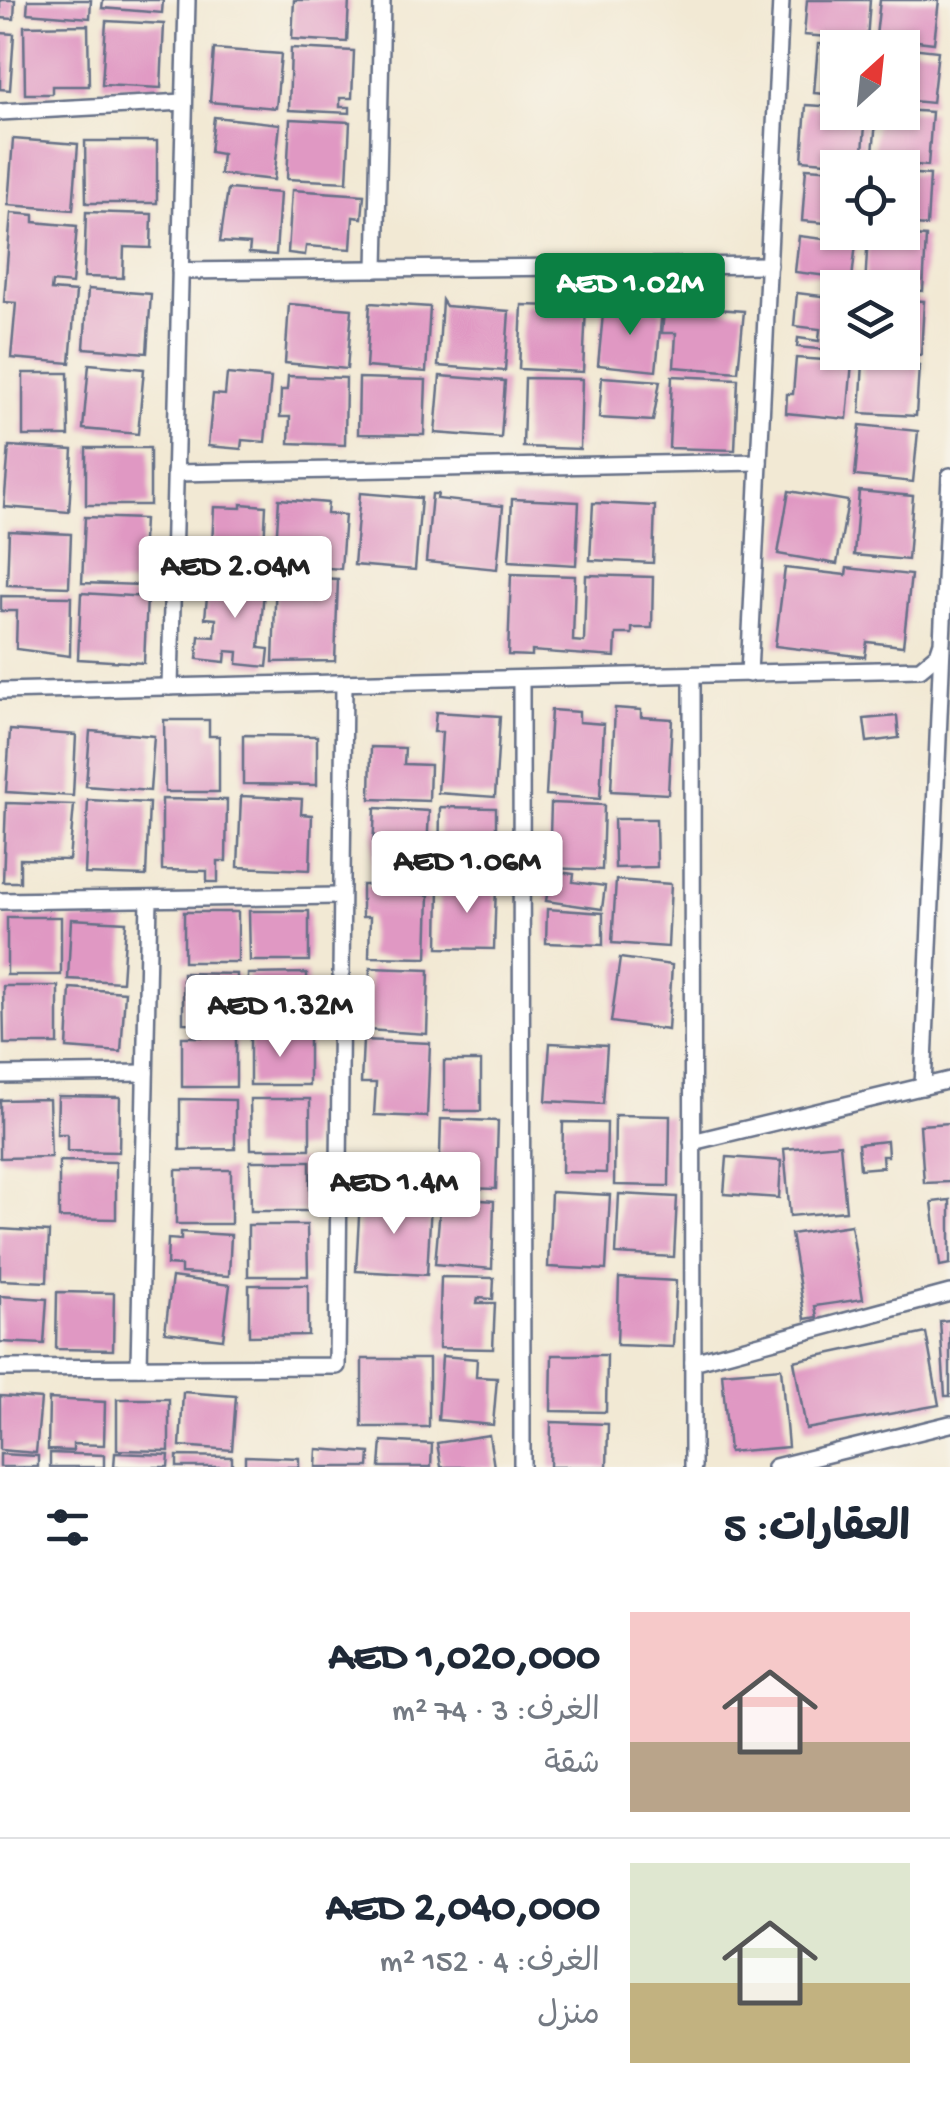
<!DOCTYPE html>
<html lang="ar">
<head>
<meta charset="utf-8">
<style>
	:root { --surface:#fff; --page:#f2f2f3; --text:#1f2937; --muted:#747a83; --line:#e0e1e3; --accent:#0b8043 }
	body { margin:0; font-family:"Gochi Hand","Playpen Sans Arabic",sans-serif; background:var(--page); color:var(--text); direction:rtl; height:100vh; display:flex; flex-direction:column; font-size:38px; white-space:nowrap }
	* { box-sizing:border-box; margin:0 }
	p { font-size:32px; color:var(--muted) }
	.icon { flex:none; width:55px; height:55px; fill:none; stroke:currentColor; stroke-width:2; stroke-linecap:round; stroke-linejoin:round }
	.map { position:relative; height:1467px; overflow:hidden; direction:ltr }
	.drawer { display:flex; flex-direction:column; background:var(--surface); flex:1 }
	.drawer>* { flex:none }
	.needle { width:65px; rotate:27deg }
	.fabs { position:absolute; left:820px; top:30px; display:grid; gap:20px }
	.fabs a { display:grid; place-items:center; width:100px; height:100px; border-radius:0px; background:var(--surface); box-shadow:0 2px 8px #0004; font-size:50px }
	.price { position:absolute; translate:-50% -85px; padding:0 22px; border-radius:10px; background:#fff; color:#222; font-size:32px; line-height:65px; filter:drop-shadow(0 2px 5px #0008) }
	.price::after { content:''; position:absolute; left:50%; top:60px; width:30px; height:22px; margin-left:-15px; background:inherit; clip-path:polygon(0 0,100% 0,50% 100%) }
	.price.active { background:var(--accent); color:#fff }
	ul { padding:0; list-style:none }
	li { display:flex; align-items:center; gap:30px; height:250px; padding:0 40px }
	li+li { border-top:2px solid var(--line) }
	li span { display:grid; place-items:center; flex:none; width:280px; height:200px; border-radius:0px; color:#555 }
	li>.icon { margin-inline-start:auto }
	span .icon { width:120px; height:120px; fill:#fffc; stroke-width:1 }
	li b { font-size:42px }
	h2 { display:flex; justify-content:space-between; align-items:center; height:120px; padding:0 40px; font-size:42px }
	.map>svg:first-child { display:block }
	.building { fill:#e098c3 }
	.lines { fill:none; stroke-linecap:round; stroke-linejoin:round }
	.street-casing { stroke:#667087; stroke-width:20 }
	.street { stroke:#fff; stroke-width:15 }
</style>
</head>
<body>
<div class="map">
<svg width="950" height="1467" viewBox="0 0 950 1467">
	<rect width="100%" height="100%" fill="#f7f3e8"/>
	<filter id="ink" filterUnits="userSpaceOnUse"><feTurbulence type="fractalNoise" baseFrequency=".01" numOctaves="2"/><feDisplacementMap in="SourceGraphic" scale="20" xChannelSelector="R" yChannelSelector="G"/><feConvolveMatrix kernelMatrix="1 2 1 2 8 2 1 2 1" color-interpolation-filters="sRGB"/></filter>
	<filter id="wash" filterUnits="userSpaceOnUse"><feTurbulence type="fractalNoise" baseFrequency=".0048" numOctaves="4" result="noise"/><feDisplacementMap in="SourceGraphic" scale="40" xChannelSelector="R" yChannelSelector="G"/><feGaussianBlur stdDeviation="2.25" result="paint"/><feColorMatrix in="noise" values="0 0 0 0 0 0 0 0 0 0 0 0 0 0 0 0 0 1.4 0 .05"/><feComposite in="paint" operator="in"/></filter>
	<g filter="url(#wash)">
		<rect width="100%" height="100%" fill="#f2e9d4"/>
		<g id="blocks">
			<!-- building -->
			<g class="building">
				<polygon points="0,0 15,0 14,19 0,18"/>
				<polygon points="28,0 91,0 90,18 27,13"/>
				<polygon points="103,0 163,0 162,13 102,8"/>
				<polygon points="294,0 349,0 347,42 292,39"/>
				<polygon points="807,0 870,0 867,40 804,35"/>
				<polygon points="880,0 939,0 934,43 876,36"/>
				<polygon points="106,21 164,24 161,88 102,85"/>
				<polygon points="88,25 89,86 52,86 52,94 25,94 24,26"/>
				<polygon points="0,33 14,34 10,90 0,89"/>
				<polygon points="818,44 838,45 838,95 814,93"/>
				<polygon points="902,47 938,51 932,103 902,100"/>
				<polygon points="291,48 354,51 352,98 340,98 340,107 350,107 350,113 289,110"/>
				<polygon points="214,49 281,54 276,108 210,102"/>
				<polygon points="806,105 838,107 838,112 866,112 862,165 802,160"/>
				<polygon points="902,110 932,112 928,166 872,162 877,112"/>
				<polygon points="214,117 280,124 274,180 220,174 222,154 210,152"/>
				<polygon points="290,119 350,122 347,182 287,179"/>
				<polygon points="13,139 78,144 73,210 8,205"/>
				<polygon points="85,141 157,141 157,203 86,203"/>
				<polygon points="806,168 838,170 838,224 802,221"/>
				<polygon points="902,173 930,175 927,226 902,224"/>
				<polygon points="228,189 280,193 276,255 249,253 250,244 220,242"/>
				<polygon points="292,190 364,195 362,218 353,217 351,249 306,246 305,255 288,253"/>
				<polygon points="86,212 152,214 151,248 124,247 123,278 84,277"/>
				<polygon points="11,213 34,215 34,222 77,226 72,284 52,282 51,290 76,292 70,363 11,358 16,303 4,302"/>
				<polygon points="868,233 926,237 923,291 865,288"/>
				<polygon points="799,236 856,243 852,279 795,272"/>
				<polygon points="88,289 151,294 147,353 84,348"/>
				<polygon points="797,293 838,298 838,351 797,347 798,338 819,341 820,329 794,326"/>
				<polygon points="442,300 446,306 509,311 505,371 438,366"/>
				<polygon points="665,300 675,301 674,306 744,311 738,372 674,367 676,333 662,333"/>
				<polygon points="902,300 924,301 921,355 902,354"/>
				<polygon points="370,303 430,307 426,372 366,367"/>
				<polygon points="289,304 352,309 347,369 285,363"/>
				<polygon points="604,304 662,310 656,371 598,365"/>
				<polygon points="522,305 586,307 583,372 519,369"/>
				<polygon points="796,358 852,362 847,419 786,413 787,394 793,394"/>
				<polygon points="863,362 919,366 916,416 860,413"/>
				<polygon points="89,364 144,369 138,434 83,429"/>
				<polygon points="23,373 68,373 69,436 23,436"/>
				<polygon points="227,374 271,378 265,442 242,440 241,449 208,446 213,394 225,395"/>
				<polygon points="288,376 346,378 345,445 289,443 290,417 280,417 281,390 287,390"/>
				<polygon points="440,376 505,381 501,438 435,433"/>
				<polygon points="672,376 738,379 735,450 669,448"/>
				<polygon points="602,377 660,381 653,421 599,418"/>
				<polygon points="359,378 426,380 424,435 358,434"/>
				<polygon points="525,378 582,379 580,449 523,447"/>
				<polygon points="860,425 918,431 913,482 855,476"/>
				<polygon points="9,446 73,450 69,512 4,507"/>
				<rect x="86" y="448" width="64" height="57"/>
				<polygon points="789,491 848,501 837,564 778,554"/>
				<polygon points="859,491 913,496 908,560 854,555"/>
				<polygon points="360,493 421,498 415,570 354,565"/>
				<polygon points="432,494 438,494 437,499 503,506 497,569 426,562"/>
				<polygon points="279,499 328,503 327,514 345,515 341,569 275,564"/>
				<polygon points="512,499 579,502 576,565 509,561"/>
				<polygon points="593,503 655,506 653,563 590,560"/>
				<polygon points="241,504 266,506 263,567 211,564 214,507 241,508"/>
				<polygon points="85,517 144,519 141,585 82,583"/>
				<polygon points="9,531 71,534 69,587 7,585"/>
				<polygon points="785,568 846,575 847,568 911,575 903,646 867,642 865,657 775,646"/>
				<polygon points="511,574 575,576 573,641 584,642 586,575 653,577 652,628 632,628 632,634 616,634 615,657 532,651 532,656 508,655"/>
				<polygon points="209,575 265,580 259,648 269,649 267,667 237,664 238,652 226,651 225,662 197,659 199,636 215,637 216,619 205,618"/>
				<polygon points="276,576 338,579 335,661 273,662"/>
				<polygon points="81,593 147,597 144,663 78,659"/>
				<polygon points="1,596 71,597 70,656 16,649 17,611 1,611"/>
				<polygon points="615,708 641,710 641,717 672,719 668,794 611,791"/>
				<polygon points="551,710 579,712 579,722 604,724 600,799 546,795"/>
				<polygon points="436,712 500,716 495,797 438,793 442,732 434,732"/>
				<polygon points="897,716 899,738 867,742 864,719"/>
				<polygon points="164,720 209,720 209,736 219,736 219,792 165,792"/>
				<polygon points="10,730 76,735 73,796 6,792"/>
				<polygon points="90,731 154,736 150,791 86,786"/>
				<polygon points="243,735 317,736 317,785 243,784"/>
				<polygon points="371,747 405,748 404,764 430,765 429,801 370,799"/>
				<polygon points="241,796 302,799 301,814 312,815 310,870 238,867"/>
				<polygon points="162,799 227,800 226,861 218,861 218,882 207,882 207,871 162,870"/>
				<polygon points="88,800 149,803 146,876 85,874"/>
				<polygon points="6,803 74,805 69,860 20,859 20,882 3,882"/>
				<polygon points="551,803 604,805 602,870 549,868"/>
				<polygon points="440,807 496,808 496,874 439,873"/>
				<polygon points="375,808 429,811 426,871 372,868"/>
				<polygon points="614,819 656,819 657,867 615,868"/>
				<polygon points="551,871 574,874 573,882 605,886 602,909 546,901"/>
				<polygon points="616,880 671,884 668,947 612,943"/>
				<polygon points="439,882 496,884 494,949 438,948"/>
				<polygon points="362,885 380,885 380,893 429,895 427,958 369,957 370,917 362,917"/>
				<polygon points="547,909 603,913 603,945 546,943"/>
				<polygon points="249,911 309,911 309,961 250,961"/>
				<rect x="184" y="912" width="54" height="50"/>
				<rect x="7" y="917" width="54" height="58"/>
				<polygon points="71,919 126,922 122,982 68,979"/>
				<polygon points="620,958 672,965 668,1030 611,1022"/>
				<polygon points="370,968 429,970 427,1034 367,1030"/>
				<polygon points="183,973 237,974 237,1024 183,1023"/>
				<polygon points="307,973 308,1024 248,1024 248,974"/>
				<polygon points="3,986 58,986 58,1044 4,1044"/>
				<polygon points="70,988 125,992 121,1052 67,1048"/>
				<rect x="250" y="1035" width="59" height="50"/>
				<rect x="182" y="1037" width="54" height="50"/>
				<polygon points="363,1040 430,1043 427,1117 374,1115 376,1083 361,1083"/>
				<polygon points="550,1043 607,1046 603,1104 546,1101"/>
				<rect x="444" y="1061" width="37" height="50"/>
				<polygon points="58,1096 120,1097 119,1152 67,1151 67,1134 57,1134"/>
				<polygon points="49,1099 51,1157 0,1158 0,1100"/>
				<polygon points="180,1099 235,1100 235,1149 180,1150"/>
				<polygon points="250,1099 310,1099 310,1149 251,1149"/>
				<polygon points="615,1115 670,1116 669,1186 614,1185"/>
				<polygon points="441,1119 498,1121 496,1189 439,1187"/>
				<polygon points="563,1122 607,1123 606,1173 562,1172"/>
				<polygon points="950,1123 950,1182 924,1183 920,1125"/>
				<polygon points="887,1141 888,1156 882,1156 883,1167 860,1169 858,1144"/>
				<polygon points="840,1144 846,1211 790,1216 784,1149"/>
				<polygon points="727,1157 781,1161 779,1198 724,1194"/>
				<polygon points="59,1161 116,1162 116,1219 59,1218"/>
				<polygon points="250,1161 310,1161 310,1211 251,1211"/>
				<rect x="176" y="1170" width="55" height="54"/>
				<polygon points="551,1192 610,1195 606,1270 548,1267"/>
				<polygon points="619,1194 677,1197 674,1257 616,1254"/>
				<polygon points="441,1197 494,1201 492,1269 435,1264"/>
				<polygon points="360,1199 431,1203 427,1275 356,1271"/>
				<polygon points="950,1200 950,1264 940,1266 932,1202"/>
				<polygon points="248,1225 307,1225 308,1276 248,1276"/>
				<polygon points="851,1225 863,1299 815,1306 817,1317 805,1319 791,1234"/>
				<polygon points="0,1229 49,1232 47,1282 0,1280"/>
				<polygon points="181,1232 231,1235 229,1276 181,1273 181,1266 167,1265 168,1239 181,1240"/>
				<polygon points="172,1277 230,1285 223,1339 165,1332"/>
				<polygon points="441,1277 494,1278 493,1299 478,1298 477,1303 495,1303 493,1349 439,1348"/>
				<polygon points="619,1278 676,1281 673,1347 617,1345"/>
				<polygon points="249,1285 308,1285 308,1335 249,1336"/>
				<polygon points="57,1292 114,1293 113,1350 56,1349"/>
				<polygon points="0,1296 47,1299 44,1344 0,1342"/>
				<polygon points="950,1320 950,1396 945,1396 940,1321"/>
				<polygon points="926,1333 939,1405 806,1429 794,1361"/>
				<polygon points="552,1355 607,1355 606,1412 551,1411"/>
				<polygon points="442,1356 477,1359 476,1377 497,1378 493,1425 438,1420"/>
				<rect x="362" y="1359" width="67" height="68"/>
				<polygon points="781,1368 788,1447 729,1452 722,1373"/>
				<polygon points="183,1392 236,1396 232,1450 180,1446"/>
				<polygon points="0,1396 41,1399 36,1453 0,1450"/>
				<polygon points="49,1399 105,1402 104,1445 73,1444 73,1451 48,1450"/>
				<polygon points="117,1399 169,1399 169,1451 117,1450"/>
				<polygon points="551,1422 608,1424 607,1467 550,1467"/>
				<polygon points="489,1435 494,1467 441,1467 437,1443"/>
				<polygon points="382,1441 432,1444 431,1467 380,1467"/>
				<polygon points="317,1449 370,1453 369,1467 316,1467"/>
				<polygon points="50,1453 104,1455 104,1467 50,1467"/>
				<polygon points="115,1453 169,1455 168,1467 114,1467"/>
				<polygon points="0,1454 38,1456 38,1467 0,1467"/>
				<polygon points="177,1456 232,1457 232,1467 177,1467"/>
				<polygon points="245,1456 299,1458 299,1467 245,1467"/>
			</g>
		</g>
	</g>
	<g filter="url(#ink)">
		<use href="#blocks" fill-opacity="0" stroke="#667087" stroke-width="2.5"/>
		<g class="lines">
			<!-- street casing -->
			<g class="street-casing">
				<g id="street">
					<polyline points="0,112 184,102"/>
					<polyline points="376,269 382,0"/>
					<polyline points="180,271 769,265"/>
					<polyline points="175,473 759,462"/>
					<polyline points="749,674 781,0"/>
					<polyline points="692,675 693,1467"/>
					<polyline points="521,679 522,1467"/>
					<polyline points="170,687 187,0"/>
					<polyline points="0,691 920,669 938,654 942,642 950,476"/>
					<polyline points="0,901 338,896"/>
					<polyline points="0,1075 145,1073"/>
					<polyline points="923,1087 942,646"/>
					<polyline points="692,1142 950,1080"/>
					<polyline points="693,1362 950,1293"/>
					<polyline points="139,1367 149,899"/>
					<polyline points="0,1368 337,1366 344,683"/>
					<polyline points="775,1467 950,1424"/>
				</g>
			</g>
			<!-- street -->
			<use href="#street" class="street"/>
		</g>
	</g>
</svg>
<div class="fabs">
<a><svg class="needle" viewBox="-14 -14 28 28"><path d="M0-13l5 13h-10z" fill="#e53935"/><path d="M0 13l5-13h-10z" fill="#747a83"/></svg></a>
<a><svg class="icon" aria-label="locate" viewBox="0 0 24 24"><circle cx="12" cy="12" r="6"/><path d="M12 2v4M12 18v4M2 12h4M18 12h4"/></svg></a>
<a><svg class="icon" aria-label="layers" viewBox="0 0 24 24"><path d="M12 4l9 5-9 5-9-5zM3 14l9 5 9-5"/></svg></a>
</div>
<b class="price active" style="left:630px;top:338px">AED 1.02M</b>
<b class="price" style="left:235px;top:621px">AED 2.04M</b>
<b class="price" style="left:467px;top:916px">AED 1.06M</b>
<b class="price" style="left:280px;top:1060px">AED 1.32M</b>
<b class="price" style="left:394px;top:1237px">AED 1.4M</b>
</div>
<section class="drawer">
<h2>العقارات: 5<svg class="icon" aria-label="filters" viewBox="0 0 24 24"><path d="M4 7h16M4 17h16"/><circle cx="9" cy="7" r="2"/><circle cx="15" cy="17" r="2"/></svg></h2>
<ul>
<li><span style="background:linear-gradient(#f6c9c9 65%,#b9a48a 0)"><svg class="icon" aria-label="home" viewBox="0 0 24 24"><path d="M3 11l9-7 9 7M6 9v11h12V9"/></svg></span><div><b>AED 1,020,000</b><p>الغرف: 3 · 74 m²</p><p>شقة</p></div></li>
<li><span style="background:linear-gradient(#dfe7d0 60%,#c2b280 0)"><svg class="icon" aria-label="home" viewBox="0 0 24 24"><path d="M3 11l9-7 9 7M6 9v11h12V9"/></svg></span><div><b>AED 2,040,000</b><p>الغرف: 4 · 152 m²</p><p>منزل</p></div></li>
</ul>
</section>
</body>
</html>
